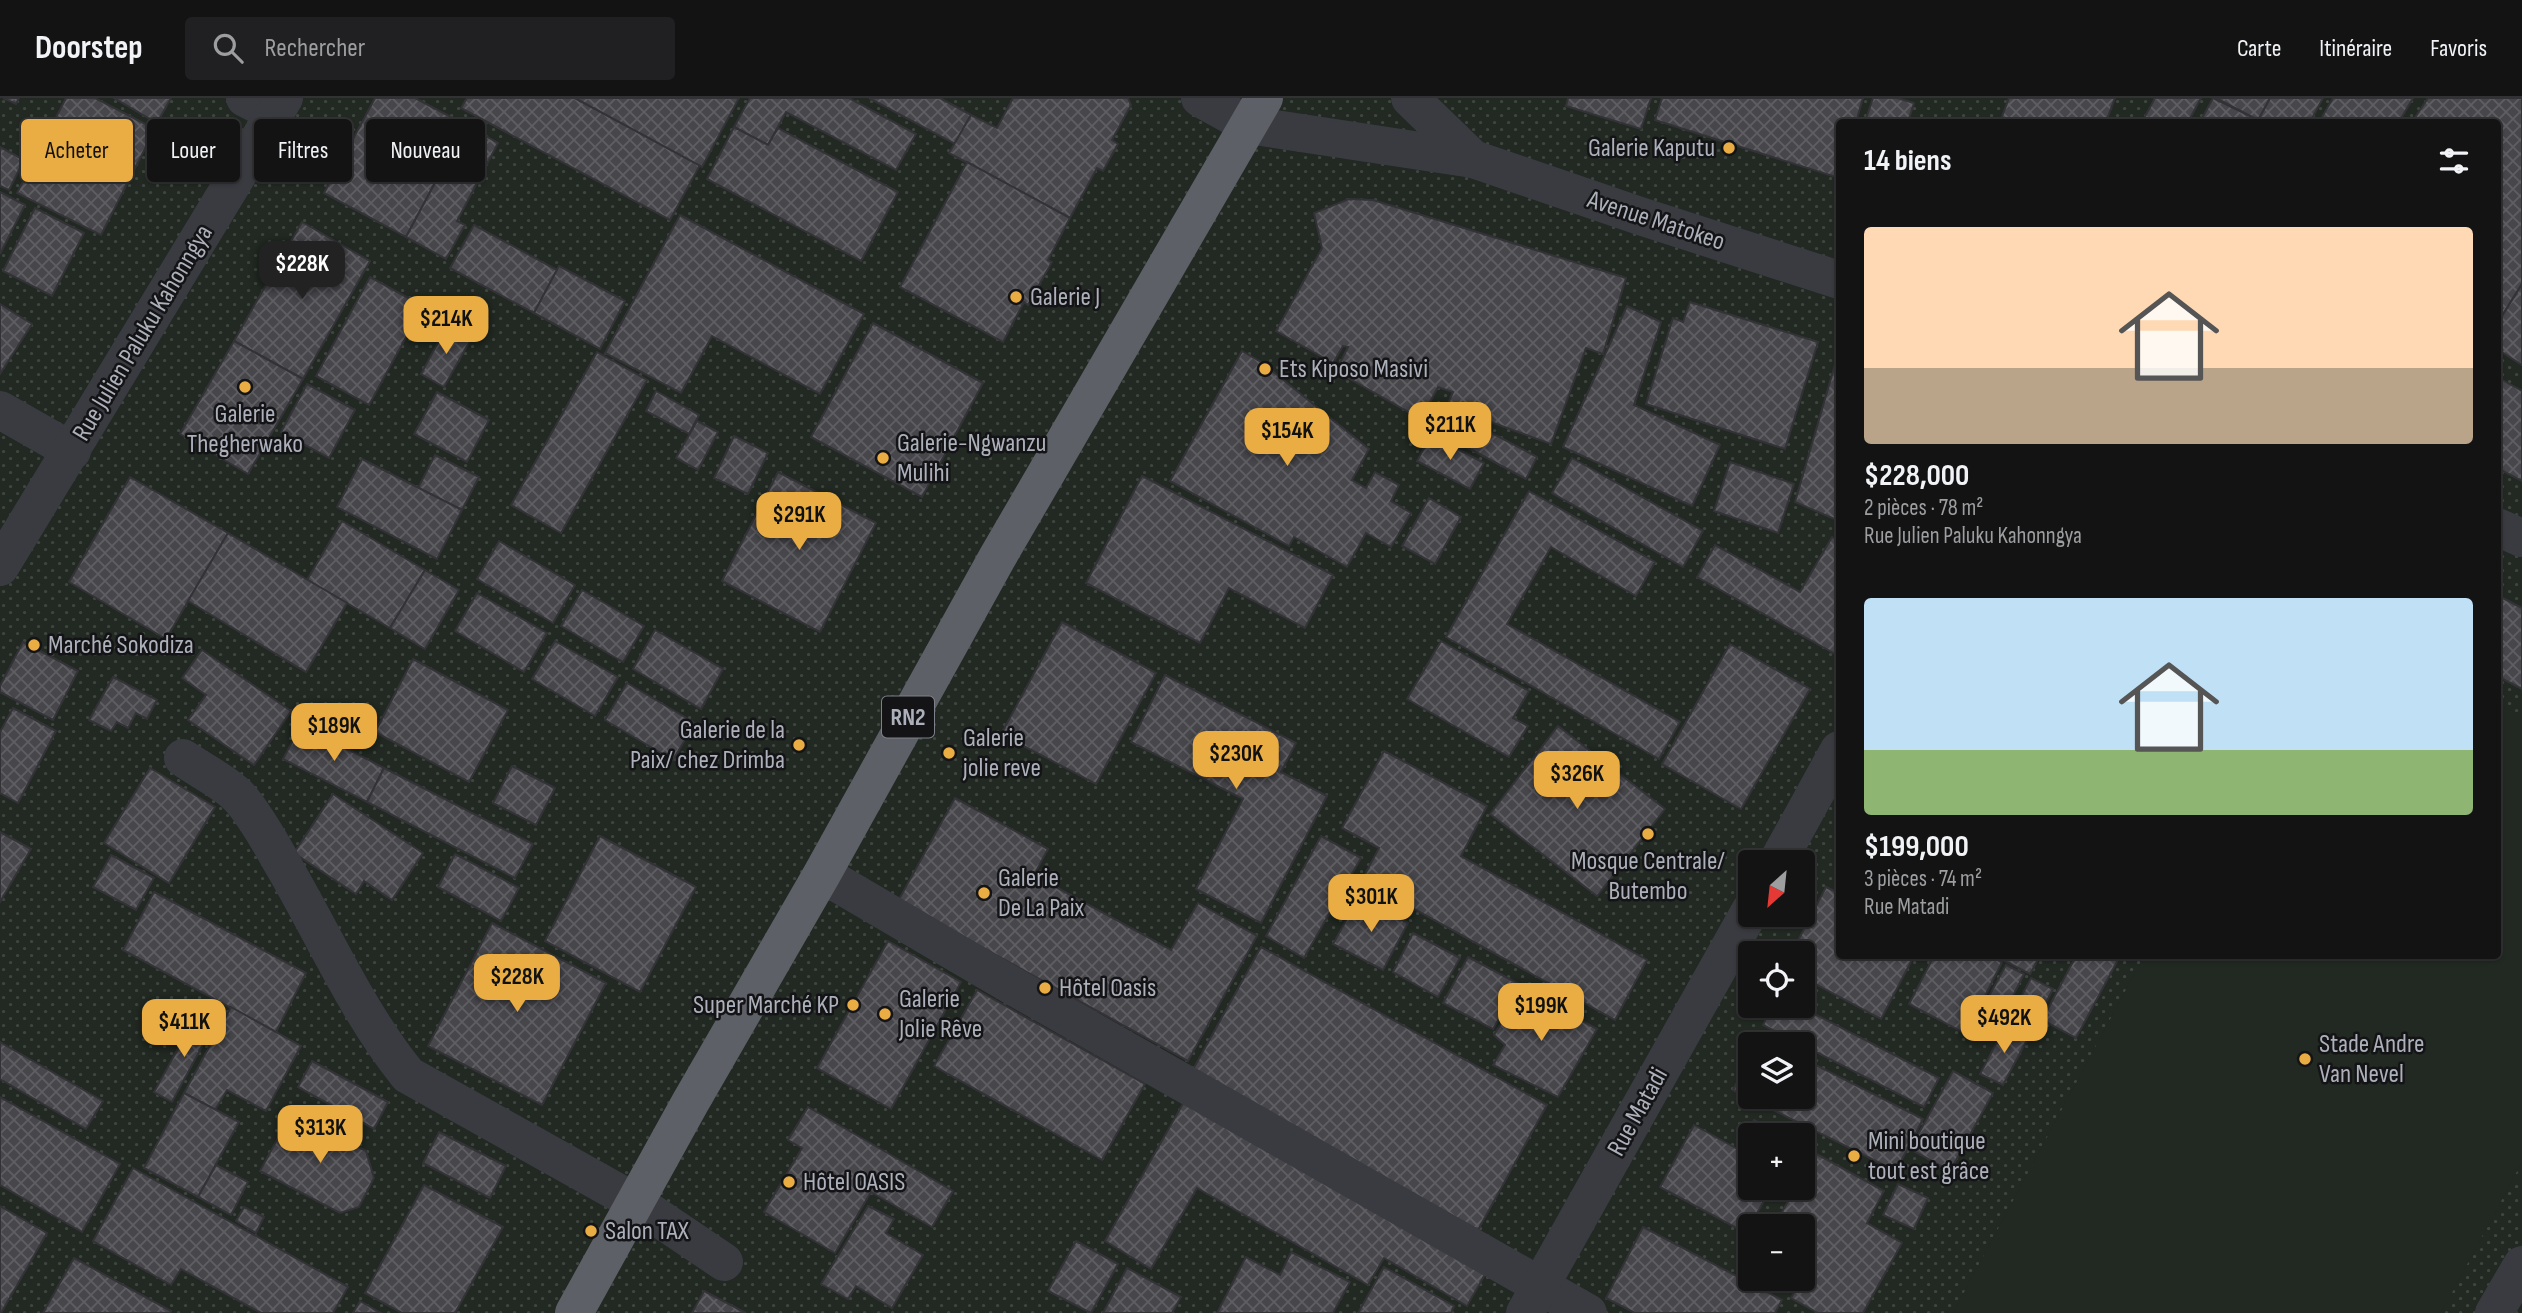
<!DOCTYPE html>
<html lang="fr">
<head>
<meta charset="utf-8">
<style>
	:root { --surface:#131314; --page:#202022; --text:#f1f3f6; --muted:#9d9ea0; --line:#323234; --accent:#e9ad43 }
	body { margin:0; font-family:"Sofia Sans Condensed",sans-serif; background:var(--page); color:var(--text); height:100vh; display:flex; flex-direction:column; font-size:26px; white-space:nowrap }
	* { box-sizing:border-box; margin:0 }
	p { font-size:23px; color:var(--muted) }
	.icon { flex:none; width:38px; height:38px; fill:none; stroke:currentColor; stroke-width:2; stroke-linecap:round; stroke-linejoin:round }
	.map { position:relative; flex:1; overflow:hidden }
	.drawer { position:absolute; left:1836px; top:21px; width:665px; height:840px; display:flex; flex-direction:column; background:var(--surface); border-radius:7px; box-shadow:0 2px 5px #0004,0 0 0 2px var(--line) }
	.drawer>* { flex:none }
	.banner { position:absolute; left:21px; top:21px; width:665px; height:63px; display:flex; gap:14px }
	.needle { width:46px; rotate:207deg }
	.fabs { position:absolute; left:1738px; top:752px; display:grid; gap:14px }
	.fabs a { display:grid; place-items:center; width:77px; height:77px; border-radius:7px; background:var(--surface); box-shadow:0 2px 5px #0004,0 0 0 2px var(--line); font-size:35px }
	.price { position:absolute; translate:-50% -60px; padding:0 16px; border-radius:14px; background:var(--accent); color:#111; font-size:23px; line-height:46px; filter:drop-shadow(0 2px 4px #0008) }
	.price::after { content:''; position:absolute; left:50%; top:42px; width:21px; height:16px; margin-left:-10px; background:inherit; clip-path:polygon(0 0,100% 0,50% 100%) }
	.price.on { background:#222; color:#fff }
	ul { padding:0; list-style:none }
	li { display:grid; align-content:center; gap:14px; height:371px; padding:0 28px }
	li span { display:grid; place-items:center; height:217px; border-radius:7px; color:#555 }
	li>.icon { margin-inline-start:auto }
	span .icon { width:126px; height:126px; fill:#fffc; stroke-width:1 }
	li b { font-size:30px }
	h2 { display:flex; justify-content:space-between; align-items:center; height:84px; padding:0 28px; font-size:30px }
	.chip { padding:0 24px; border-radius:7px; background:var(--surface); box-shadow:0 2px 5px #0004,0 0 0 2px var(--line); font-size:24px; line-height:63px }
	.chip.on { background:var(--accent); color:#111 }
	header { display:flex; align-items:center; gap:42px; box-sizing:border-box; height:98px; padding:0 35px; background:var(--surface); border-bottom:2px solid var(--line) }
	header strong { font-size:33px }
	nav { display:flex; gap:38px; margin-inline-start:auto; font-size:24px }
	.search { width:490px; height:63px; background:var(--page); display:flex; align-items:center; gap:18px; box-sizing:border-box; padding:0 24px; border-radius:7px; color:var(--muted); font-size:26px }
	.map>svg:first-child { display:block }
	.park { fill:url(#park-dots); fill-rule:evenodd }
	.pitch { fill:#212922 }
	.building { fill:url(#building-cross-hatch); stroke:#333337; stroke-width:2 }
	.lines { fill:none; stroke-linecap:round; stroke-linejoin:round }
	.minor { stroke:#3a3b40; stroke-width:38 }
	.trunk { stroke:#5e6067; stroke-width:38 }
	.poi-dot { fill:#e9ad43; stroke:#141416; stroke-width:2.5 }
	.labels { text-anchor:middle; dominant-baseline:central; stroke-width:5; stroke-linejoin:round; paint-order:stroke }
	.shield { fill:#141416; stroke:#7e8189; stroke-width:2 }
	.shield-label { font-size:24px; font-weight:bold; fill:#acb0ba }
	.poi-label { font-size:26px; fill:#acb0ba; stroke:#141416; text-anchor:start }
	.street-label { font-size:26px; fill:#acb0ba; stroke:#141416 }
</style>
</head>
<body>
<header>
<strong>Doorstep</strong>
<div class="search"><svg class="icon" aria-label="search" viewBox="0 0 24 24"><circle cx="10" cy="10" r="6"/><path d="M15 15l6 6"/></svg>Rechercher</div>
<nav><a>Carte</a><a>Itinéraire</a><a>Favoris</a></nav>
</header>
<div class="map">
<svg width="2522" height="1215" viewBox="0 0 2522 1215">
	<defs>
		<pattern id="park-dots" width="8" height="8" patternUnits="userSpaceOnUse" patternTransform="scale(1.75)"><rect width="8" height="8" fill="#212922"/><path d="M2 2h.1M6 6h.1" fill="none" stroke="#3f4640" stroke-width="1.8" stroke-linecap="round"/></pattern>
		<pattern id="building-cross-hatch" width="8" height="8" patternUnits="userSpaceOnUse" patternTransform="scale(1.75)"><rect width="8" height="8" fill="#46464b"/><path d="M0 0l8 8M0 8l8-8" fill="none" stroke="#5e5e63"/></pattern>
	</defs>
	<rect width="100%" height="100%" fill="#19191b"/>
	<!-- park -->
	<path class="park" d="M0,0H2522V1215H0ZM1839,24H2497V858H1839ZM1750,765H1802V817H1750ZM1750,856H1802V908H1750ZM1750,947H1802V999H1750ZM1750,1038H1802V1090H1750ZM1750,1129H1802V1181H1750Z"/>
	<!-- pitch -->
	<polygon class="pitch" points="2497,605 2522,618 2522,1064 2441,1215 1953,1215 2144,858 2497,858"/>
	<!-- building -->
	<g class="building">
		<polygon points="3,0 19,0 16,6"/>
		<polygon points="66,0 95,0 155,31 101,137 17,95"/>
		<polygon points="114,0 171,0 157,25"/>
		<polygon points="375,0 415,0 466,27 406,139 324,95"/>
		<polygon points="467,0 575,0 700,67 670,122 461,10"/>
		<polygon points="575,0 739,0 702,69"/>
		<polygon points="750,0 849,0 916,36 896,72 786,14 768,47 734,29"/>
		<polygon points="869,0 940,0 971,17 955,46"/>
		<polygon points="1013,0 1128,0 1131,7 1112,42 1118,46 1103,73 1097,70 1070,120 949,55 971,17 997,30"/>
		<polygon points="1568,0 1651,0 1641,31 1566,8"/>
		<polygon points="1662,0 1863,0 1856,24 1839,24 1839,80 1655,22"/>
		<polygon points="1873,0 1897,0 1914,5 1908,24 1865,24"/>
		<polygon points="2009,0 2115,0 2106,24 2000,24"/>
		<polygon points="2155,0 2201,0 2188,24 2142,24"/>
		<polygon points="2213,0 2258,22 2270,0 2323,0 2310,24 2200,24"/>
		<polygon points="2216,0 2270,0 2258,22"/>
		<polygon points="2333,0 2413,0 2399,24 2319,24"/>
		<polygon points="2428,0 2522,0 2522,186 2497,226 2497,24 2412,24"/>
		<polygon points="466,27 498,45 457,123 465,127 446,161 406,139"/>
		<polygon points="734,29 768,47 778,30 898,94 861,163 707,81"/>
		<polygon points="0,49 24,62 9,92 0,88"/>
		<polygon points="967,64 1070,120 1048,162 1052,164 1028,207 1024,204 1003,244 900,189"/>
		<polygon points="0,94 25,107 0,156"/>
		<polygon points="1349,101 1373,102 1626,180 1603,256 1586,250 1551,346 1447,308 1453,294 1438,289 1421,321 1336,273 1348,249 1343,248 1333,265 1276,233 1322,150 1314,115"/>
		<polygon points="35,110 84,135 52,198 3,173"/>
		<polygon points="680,117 864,216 820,296 712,238 681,295 605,255"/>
		<polygon points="302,124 370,163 303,281 234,243"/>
		<polygon points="474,127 557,172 534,215 450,170"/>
		<polygon points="559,168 625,203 600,251 534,215"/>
		<polygon points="370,179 423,208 369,307 316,278"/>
		<polygon points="2522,186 2522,267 2497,251 2497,226"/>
		<polygon points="1690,204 1818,244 1785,351 1646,306 1673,220 1683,224"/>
		<polygon points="0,206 32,226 0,276"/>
		<polygon points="1627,208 1661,224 1634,307 1720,347 1692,408 1563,349"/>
		<polygon points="873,225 983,285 922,399 811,339"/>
		<polygon points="447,228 471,241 444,289 421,276"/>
		<polygon points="234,243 303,281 248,376 180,336"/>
		<polygon points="1242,253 1261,264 1369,351 1352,382 1366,390 1375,374 1399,387 1391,403 1411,415 1391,449 1366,435 1347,469 1294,439 1289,448 1170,383"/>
		<polygon points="1839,253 1839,423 1795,404"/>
		<polygon points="597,254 647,282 561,435 511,407"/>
		<polygon points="2497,279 2522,293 2522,383 2497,370"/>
		<polygon points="307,286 355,312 329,360 281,334"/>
		<polygon points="656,293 699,317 689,336 646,313"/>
		<polygon points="437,294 489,322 467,364 414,336"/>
		<polygon points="1444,310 1537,359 1526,381 1433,331"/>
		<polygon points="697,323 718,334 698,372 676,360"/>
		<polygon points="1431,337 1484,365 1470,391 1417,363"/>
		<polygon points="734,338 768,355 748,396 714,380"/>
		<polygon points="435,357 479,379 462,412 418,390"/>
		<polygon points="1572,360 1703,433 1683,469 1552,395"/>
		<polygon points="362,361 462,412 437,461 337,409"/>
		<polygon points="1730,364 1794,386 1778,435 1714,413"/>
		<polygon points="778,374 876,425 820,534 722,483"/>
		<polygon points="1142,378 1333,477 1305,530 1229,490 1200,545 1086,485"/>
		<polygon points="130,379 228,435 166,541 69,484"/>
		<polygon points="1529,393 1655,464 1636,498 1551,449 1507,526 1680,624 1659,661 1446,539"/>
		<polygon points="1429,400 1461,419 1435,466 1402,448"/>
		<polygon points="342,423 425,472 390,530 307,482"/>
		<polygon points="228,435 347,505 306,574 188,503"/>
		<polygon points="1832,439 1839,443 1839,558 1697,479 1715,447 1800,494"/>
		<polygon points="499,443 575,487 553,525 477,481"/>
		<polygon points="425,472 459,492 425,551 390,530"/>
		<polygon points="582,492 644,528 623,564 561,528"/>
		<polygon points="477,495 547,535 524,574 455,533"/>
		<polygon points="2497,497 2522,510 2522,591 2497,578"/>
		<polygon points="1062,524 1156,575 1096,686 1001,636"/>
		<polygon points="655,532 723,571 701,611 633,571"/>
		<polygon points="555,543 618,579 595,618 532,581"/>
		<polygon points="1441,543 1529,593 1513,620 1528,628 1509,659 1407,601"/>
		<polygon points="23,544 78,573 53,622 0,594 0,588"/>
		<polygon points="1730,546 1810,591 1741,711 1662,666"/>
		<polygon points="202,552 291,613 254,667 188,622 206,597 182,580"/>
		<polygon points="413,561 508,612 469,684 375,634"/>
		<polygon points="1165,577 1296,645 1281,674 1327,698 1261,825 1196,791 1243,701 1131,644"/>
		<polygon points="113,579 157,602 147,621 136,615 128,630 117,624 111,633 89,622"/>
		<polygon points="627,585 695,625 673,662 605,622"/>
		<polygon points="13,610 56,633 18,705 0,695 0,634"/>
		<polygon points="301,627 384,670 367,704 283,661"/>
		<polygon points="1558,628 1665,711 1597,798 1490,716"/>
		<polygon points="1384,653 1487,708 1461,758 1647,862 1615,922 1362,782 1379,750 1342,730"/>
		<polygon points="512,668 555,690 536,727 493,705"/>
		<polygon points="150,670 215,709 169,785 104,745"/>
		<polygon points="384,670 533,746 515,780 367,704"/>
		<polygon points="333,696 423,755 392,802 364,783 356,796 294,755"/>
		<polygon points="955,700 1048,751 1034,777 1171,852 1198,805 1257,838 1188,963 898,803"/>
		<polygon points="0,734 31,751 0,804"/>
		<polygon points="600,738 696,789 640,894 545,843"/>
		<polygon points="1321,738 1361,760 1304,860 1266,838"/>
		<polygon points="455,756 519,790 501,823 438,789"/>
		<polygon points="111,757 154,780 136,812 93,789"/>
		<polygon points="1826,789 1839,795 1839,858 1914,858 1881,921 1802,879 1802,856 1791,856"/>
		<polygon points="154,794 306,875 276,934 123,852"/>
		<polygon points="1359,799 1408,825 1383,872 1333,846"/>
		<polygon points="492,825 606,885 542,1007 428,948"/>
		<polygon points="1413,835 1460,860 1438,899 1393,874"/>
		<polygon points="888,843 961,884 891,1011 817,970"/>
		<polygon points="1261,849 1547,1007 1478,1132 1191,975"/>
		<polygon points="1934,858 1989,858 2002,864 1966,936 1909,906"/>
		<polygon points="1995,858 2040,858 2030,876"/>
		<polygon points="2076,858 2120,858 2076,940 2042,922"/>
		<polygon points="1468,859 1519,886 1493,931 1443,905"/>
		<polygon points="2006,867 2024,876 2007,910 1988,900"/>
		<polygon points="2031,880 2053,891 2028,940 2006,927"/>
		<polygon points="1522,890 1597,931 1558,999 1493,967 1505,947 1494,937"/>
		<polygon points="977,892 1145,986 1102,1062 934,968"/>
		<polygon points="1773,908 1799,908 1939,980 1924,1009 1763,927"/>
		<polygon points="231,909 301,948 266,1013 227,992 215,1012 184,995"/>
		<polygon points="196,918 213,928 172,1004 154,994"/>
		<polygon points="2006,927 2028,940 2003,987 1980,976"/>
		<polygon points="1760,939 1776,947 1756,947"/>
		<polygon points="0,944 103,1003 86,1031 0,981"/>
		<polygon points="1750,959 1750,999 1802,999 1802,960 1923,1021 1896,1073 1733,992"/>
		<polygon points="312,963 388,1004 374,1031 298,989"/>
		<polygon points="1953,973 1993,995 1950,1073 1910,1051"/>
		<polygon points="184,995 239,1024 198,1099 144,1070"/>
		<polygon points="0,999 120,1066 82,1134 0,1087"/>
		<polygon points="1185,1002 1487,1173 1467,1208 1384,1160 1368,1187 1197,1090 1151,1171 1105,1143"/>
		<polygon points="808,1009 953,1093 932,1129 871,1094 835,1155 764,1114 802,1050 788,1042"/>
		<polygon points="292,1014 366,1053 374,1080 359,1109 340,1115 260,1073"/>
		<polygon points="1754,1022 1783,1038 1750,1038 1750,1053 1740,1047"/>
		<polygon points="1694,1027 1750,1058 1750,1090 1771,1090 1746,1135 1660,1089"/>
		<polygon points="439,1034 506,1068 490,1100 423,1065"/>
		<polygon points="1802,1048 1884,1093 1867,1125 1902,1145 1863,1215 1818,1215 1791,1200 1813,1161 1802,1155 1802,1129 1774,1129 1795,1090 1802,1090"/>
		<polygon points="216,1067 248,1084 231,1117 198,1099"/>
		<polygon points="133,1070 348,1189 333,1215 261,1215 181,1171 171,1187 93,1143"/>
		<polygon points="1898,1086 1928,1100 1914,1131 1883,1117"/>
		<polygon points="424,1087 503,1129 455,1215 402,1215 365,1195"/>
		<polygon points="0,1108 47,1135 1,1215 0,1215"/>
		<polygon points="868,1108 894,1121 886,1135 923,1157 892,1210 856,1188 848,1201 821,1186"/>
		<polygon points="244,1109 264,1119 256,1135 236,1123"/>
		<polygon points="1643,1129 1782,1202 1775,1215 1635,1215 1606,1200"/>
		<polygon points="1076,1143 1118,1166 1091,1215 1048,1193"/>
		<polygon points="1291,1154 1350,1184 1333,1215 1217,1215 1246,1159 1280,1177"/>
		<polygon points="74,1160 171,1213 170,1215 43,1215"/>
		<polygon points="1384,1169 1454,1208 1451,1215 1358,1215"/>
		<polygon points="1127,1170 1181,1199 1172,1215 1103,1215"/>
		<polygon points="704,1193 746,1215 692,1215"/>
		<polygon points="360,1203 381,1215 353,1215"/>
	</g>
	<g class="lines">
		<!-- minor -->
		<g class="minor">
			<polyline points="245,0 275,15"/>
			<polyline points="1200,0 1249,27 1473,61 1640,118 1839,182"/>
			<polyline points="1410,0 1473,61"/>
			<polyline points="0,312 72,353"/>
			<polyline points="2497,429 2522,440"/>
			<polyline points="0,469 284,0"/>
			<path d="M183,660C200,672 221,682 236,696C250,709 273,749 283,767C324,837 357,914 408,977L635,1104L724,1164"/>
			<polyline points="1777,765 1839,652"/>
			<polyline points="822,776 1018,891 1588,1215"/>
			<polyline points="1525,1215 1750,813"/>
			<polyline points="2494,1215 2522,1167"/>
		</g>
		<!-- trunk -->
		<polyline class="trunk" points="574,1215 690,1005 822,776 997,460 1264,0"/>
	</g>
	<!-- markers -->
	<g class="poi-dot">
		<circle cx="1729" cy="50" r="7"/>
		<circle cx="1016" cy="199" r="7"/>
		<circle cx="1265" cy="271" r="7"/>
		<circle cx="245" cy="289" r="7"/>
		<circle cx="883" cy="360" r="7"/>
		<circle cx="34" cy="547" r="7"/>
		<circle cx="799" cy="647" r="7"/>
		<circle cx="949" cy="655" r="7"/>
		<circle cx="1648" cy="736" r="7"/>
		<circle cx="984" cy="795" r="7"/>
		<circle cx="1045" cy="890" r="7"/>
		<circle cx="853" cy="907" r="7"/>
		<circle cx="885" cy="916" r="7"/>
		<circle cx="2305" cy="961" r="7"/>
		<circle cx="1854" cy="1058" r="7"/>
		<circle cx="789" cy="1084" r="7"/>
		<circle cx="591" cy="1133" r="7"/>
	</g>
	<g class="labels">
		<!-- shield labels -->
		<rect class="shield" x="882" y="598.5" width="52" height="41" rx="5"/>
		<g class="shield-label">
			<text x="908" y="619">RN2</text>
		</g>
		<!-- poi labels -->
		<g class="poi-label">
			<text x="1715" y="50" text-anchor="end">Galerie Kaputu</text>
			<text x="1030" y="199">Galerie J</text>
			<text x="1279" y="271">Ets Kiposo Masivi</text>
			<text x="245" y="316" text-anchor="middle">Galerie<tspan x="245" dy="30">Thegherwako</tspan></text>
			<text x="897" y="345">Galerie-Ngwanzu<tspan x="897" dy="30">Mulihi</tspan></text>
			<text x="48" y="547">Marché Sokodiza</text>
			<text x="785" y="632" text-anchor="end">Galerie de la<tspan x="785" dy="30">Paix/ chez Drimba</tspan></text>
			<text x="963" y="640">Galerie<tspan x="963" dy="30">jolie reve</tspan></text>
			<text x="1648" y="763" text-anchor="middle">Mosque Centrale/<tspan x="1648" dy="30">Butembo</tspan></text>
			<text x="998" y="780">Galerie<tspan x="998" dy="30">De La Paix</tspan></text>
			<text x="1059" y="890">Hôtel Oasis</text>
			<text x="899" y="901">Galerie<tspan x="899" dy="30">Jolie Rêve</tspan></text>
			<text x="839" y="907" text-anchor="end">Super Marché KP</text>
			<text x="2319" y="946">Stade Andre<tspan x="2319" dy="30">Van Nevel</tspan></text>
			<text x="1868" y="1043">Mini boutique<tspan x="1868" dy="30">tout est grâce</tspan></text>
			<text x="803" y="1084">Hôtel OASIS</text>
			<text x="605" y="1133">Salon TAX</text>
		</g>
		<!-- street labels -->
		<g class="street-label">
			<text transform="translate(1656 123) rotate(18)">Avenue Matokeo</text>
			<text transform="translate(143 235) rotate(-59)">Rue Julien Paluku Kahonngya</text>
			<text transform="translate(1638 1014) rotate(-61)">Rue Matadi</text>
		</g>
	</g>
</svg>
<div class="fabs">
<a><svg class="needle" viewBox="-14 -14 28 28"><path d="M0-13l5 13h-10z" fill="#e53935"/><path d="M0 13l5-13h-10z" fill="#9d9ea0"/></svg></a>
<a><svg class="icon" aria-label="locate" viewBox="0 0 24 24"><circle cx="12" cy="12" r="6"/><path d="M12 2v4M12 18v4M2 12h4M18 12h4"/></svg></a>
<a><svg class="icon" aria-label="layers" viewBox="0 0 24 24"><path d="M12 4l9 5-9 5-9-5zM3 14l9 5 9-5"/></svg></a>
<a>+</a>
<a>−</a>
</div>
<b class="price on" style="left:302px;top:203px">$228K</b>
<b class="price" style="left:446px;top:258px">$214K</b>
<b class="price" style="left:1450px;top:364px">$211K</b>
<b class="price" style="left:1287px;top:370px">$154K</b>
<b class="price" style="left:799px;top:454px">$291K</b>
<b class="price" style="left:334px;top:665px">$189K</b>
<b class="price" style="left:1236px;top:693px">$230K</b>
<b class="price" style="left:1577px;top:713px">$326K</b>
<b class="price" style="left:1371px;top:836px">$301K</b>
<b class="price" style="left:517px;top:916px">$228K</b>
<b class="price" style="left:1541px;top:945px">$199K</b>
<b class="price" style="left:2004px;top:957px">$492K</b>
<b class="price" style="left:184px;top:961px">$411K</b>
<b class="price" style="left:320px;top:1067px">$313K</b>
<div class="banner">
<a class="chip on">Acheter</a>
<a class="chip">Louer</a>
<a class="chip">Filtres</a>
<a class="chip">Nouveau</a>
</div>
<section class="drawer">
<h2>14 biens<svg class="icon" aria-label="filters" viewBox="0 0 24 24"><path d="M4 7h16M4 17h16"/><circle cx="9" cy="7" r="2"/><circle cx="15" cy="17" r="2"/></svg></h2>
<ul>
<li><span style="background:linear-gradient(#ffd9b3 65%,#b9a48a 0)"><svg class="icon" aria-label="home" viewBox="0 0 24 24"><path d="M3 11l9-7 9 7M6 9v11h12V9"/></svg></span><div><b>$228,000</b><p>2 pièces · 78 m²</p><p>Rue Julien Paluku Kahonngya</p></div></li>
<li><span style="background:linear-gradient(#bfe0f5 70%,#8fb573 0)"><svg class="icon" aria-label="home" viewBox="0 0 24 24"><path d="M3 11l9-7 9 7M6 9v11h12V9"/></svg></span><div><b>$199,000</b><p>3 pièces · 74 m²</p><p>Rue Matadi</p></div></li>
</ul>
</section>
</div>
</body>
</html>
